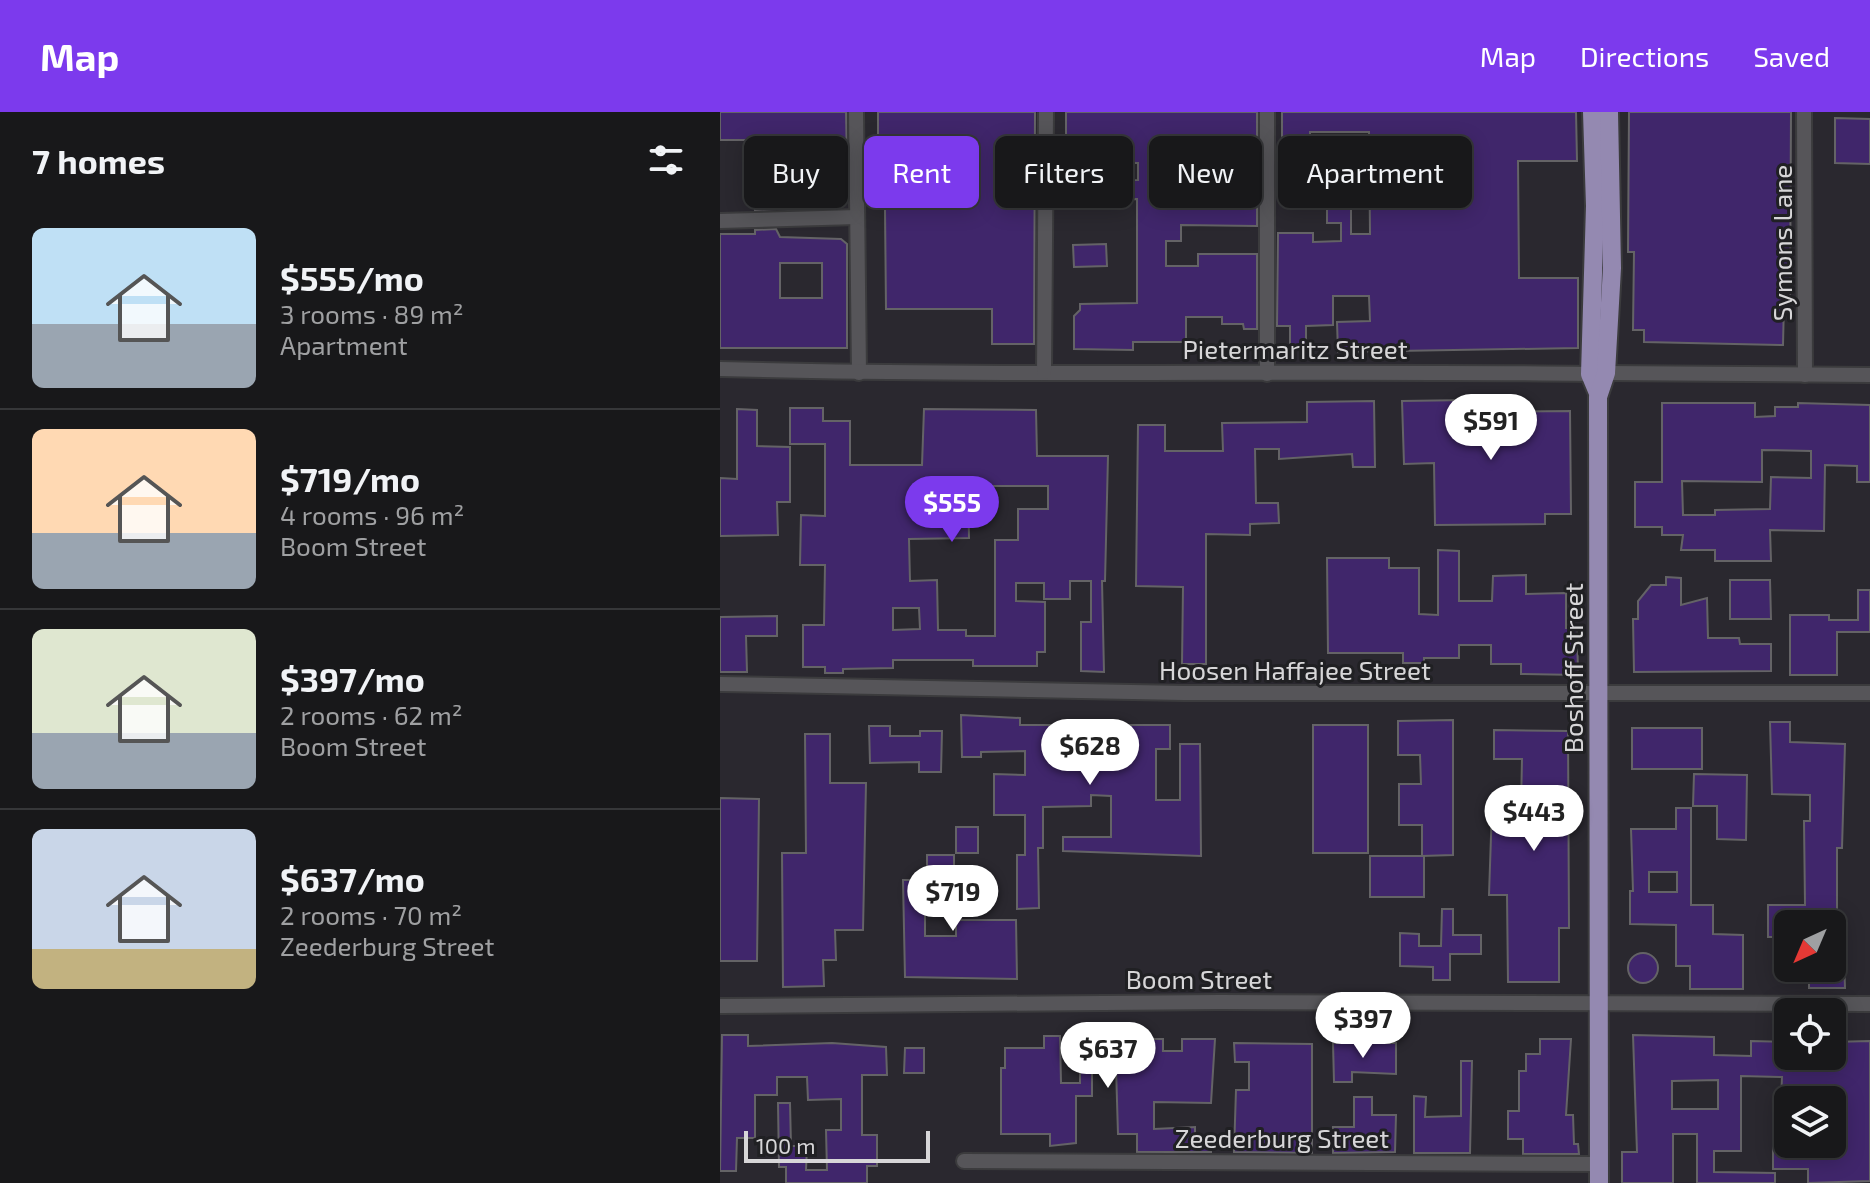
<!DOCTYPE html>
<html lang="en">
<head>
<meta charset="utf-8">
<style>
	:root { --surface:#18181a; --page:#252527; --text:#f1f3f6; --muted:#9fa0a2; --line:#363739; --accent:#7c3aed }
	body { margin:0; font-family:"Exo 2",sans-serif; background:var(--page); color:var(--text); height:100vh; display:flex; flex-direction:column; font-size:30px; white-space:nowrap }
	* { box-sizing:border-box; margin:0 }
	p { font-size:26px; color:var(--muted) }
	.icon { flex:none; width:44px; height:44px; fill:none; stroke:currentColor; stroke-width:2; stroke-linecap:round; stroke-linejoin:round }
	.map { position:relative; flex:1; overflow:hidden }
	.sheet { display:flex; flex-direction:column; background:var(--surface); width:720px }
	.sheet>* { flex:none }
	.hud { position:absolute; left:24px; top:24px; width:760px; height:72px; display:flex; gap:16px }
	.needle { width:52px; rotate:224deg }
	.tools { position:absolute; left:1054px; top:798px; display:grid; gap:16px }
	.tools a { display:grid; place-items:center; width:72px; height:72px; border-radius:12px; background:var(--surface); box-shadow:0 4px 20px #0003,0 0 0 2px var(--line); font-size:40px }
	.scale { position:absolute; left:24px; bottom:20px; width:186px; box-sizing:border-box; padding-left:8px; border:4px solid #d7d6d8; border-top:0; font-size:22px; line-height:28px; white-space:nowrap; color:#d7d6d8; -webkit-text-stroke:6px #202023; paint-order:stroke }
	.price { position:absolute; translate:-50% -68px; padding:0 18px; border-radius:28px; background:#fff; color:#222; font-size:26px; line-height:52px; filter:drop-shadow(0 2px 4px #0008) }
	.price::after { content:''; position:absolute; left:50%; top:48px; width:24px; height:18px; margin-left:-12px; background:inherit; clip-path:polygon(0 0,100% 0,50% 100%) }
	.price.selected { background:var(--accent); color:#fff }
	ul { padding:0; list-style:none }
	li { display:flex; align-items:center; gap:24px; height:200px; padding:0 32px }
	li+li { border-top:2px solid var(--line) }
	li span { display:grid; place-items:center; flex:none; width:224px; height:160px; border-radius:12px; color:#555 }
	li>.icon { margin-inline-start:auto }
	span .icon { width:96px; height:96px; fill:#fffc; stroke-width:1 }
	li b { font-size:34px }
	h2 { display:flex; justify-content:space-between; align-items:center; height:96px; padding:0 32px; font-size:34px }
	.pill { padding:0 28px; border-radius:12px; background:var(--surface); box-shadow:0 4px 20px #0003,0 0 0 2px var(--line); font-size:28px; line-height:72px }
	.pill.selected { background:var(--accent); color:#fff }
	header { display:flex; align-items:center; gap:48px; box-sizing:border-box; height:112px; padding:0 40px; background:var(--accent); color:#fff }
	header strong { font-size:38px }
	nav { display:flex; gap:44px; margin-inline-start:auto; font-size:28px }
	main { display:flex; flex:1; min-height:0 }
	.map>svg:first-child { display:block }
	.built { fill:#2a282f; fill-rule:evenodd }
	.building { fill:#40266b; stroke:#646366; stroke-width:2; fill-rule:evenodd }
	.lines { fill:none; stroke-linecap:round; stroke-linejoin:round }
	.minor-casing { stroke:#3b3b3d; stroke-width:18 }
	.major-casing { stroke:#3b3b3d; stroke-width:22 }
	.minor { stroke:#565559; stroke-width:14 }
	.major { stroke:#9489b1; stroke-width:18 }
	.labels { text-anchor:middle; dominant-baseline:central; stroke-width:6; stroke-linejoin:round; paint-order:stroke }
	.street-label { font-size:26px; fill:#d7d6d8; stroke:#202023 }
</style>
</head>
<body>
<header>
<strong>Map</strong>
<nav><a>Map</a><a>Directions</a><a>Saved</a></nav>
</header>
<main>
<section class="sheet">
<h2>7 homes<svg class="icon" aria-label="filters" viewBox="0 0 24 24"><path d="M4 7h16M4 17h16"/><circle cx="9" cy="7" r="2"/><circle cx="15" cy="17" r="2"/></svg></h2>
<ul>
<li><span style="background:linear-gradient(#bfe0f5 60%,#9aa5b1 0)"><svg class="icon" aria-label="home" viewBox="0 0 24 24"><path d="M3 11l9-7 9 7M6 9v11h12V9"/></svg></span><div><b>$555/mo</b><p>3 rooms · 89 m²</p><p>Apartment</p></div></li>
<li><span style="background:linear-gradient(#ffd9b3 65%,#9aa5b1 0)"><svg class="icon" aria-label="home" viewBox="0 0 24 24"><path d="M3 11l9-7 9 7M6 9v11h12V9"/></svg></span><div><b>$719/mo</b><p>4 rooms · 96 m²</p><p>Boom Street</p></div></li>
<li><span style="background:linear-gradient(#dfe7d0 65%,#9aa5b1 0)"><svg class="icon" aria-label="home" viewBox="0 0 24 24"><path d="M3 11l9-7 9 7M6 9v11h12V9"/></svg></span><div><b>$397/mo</b><p>2 rooms · 62 m²</p><p>Boom Street</p></div></li>
<li><span style="background:linear-gradient(#c9d6e8 75%,#c2b280 0)"><svg class="icon" aria-label="home" viewBox="0 0 24 24"><path d="M3 11l9-7 9 7M6 9v11h12V9"/></svg></span><div><b>$637/mo</b><p>2 rooms · 70 m²</p><p>Zeederburg Street</p></div></li>
</ul>
</section>
<div class="map">
<svg width="1150" height="1071" viewBox="0 0 1150 1071">
	<rect width="100%" height="100%" fill="#202023"/>
	<!-- built -->
	<path class="built" d="M0,0H1150V1071H0ZM1068,812H1112V856H1068ZM1068,900H1112V944H1068ZM1068,988H1112V1032H1068Z"/>
	<!-- building -->
	<g class="building">
		<polygon points="0,0 126,0 127,53 88,53 89,85 56,85 56,97 35,98 30,48 35,47 35,28 0,28"/>
		<polygon points="158,0 315,0 314,232 272,232 272,197 166,197 165,97 241,97 241,71 158,71"/>
		<polygon points="346,0 537,0 537,114 461,113 461,129 446,129 446,154 478,154 478,142 537,142 537,217 524,217 523,212 502,212 502,205 466,205 466,230 413,230 413,238 354,237 354,204 360,198 360,192 417,191 417,87 338,88 337,69 418,68 418,51 346,50"/>
		<polygon points="562,0 856,0 857,49 798,49 799,166 858,166 858,236 618,240 617,210 650,209 649,184 613,184 613,213 586,214 586,237 570,237 570,214 557,214 558,121 593,121 593,130 621,129 621,111 607,111 607,95 631,94 631,122 650,122 649,20 590,20 590,66 562,66"/>
		<polygon points="909,0 1071,0 1070,191 1064,191 1063,233 924,230 924,218 913,218 914,140 908,140"/>
		<polygon points="1115,6 1150,7 1150,52 1115,51"/>
		<path d="M56,117L60,125L121,127L127,132V236H0V122H35V118ZM60,151H102V186H60Z"/>
		<polygon points="386,132 387,154 354,155 353,133"/>
		<polygon points="748,288 748,300 850,299 851,402 825,402 825,412 715,413 714,351 684,352 682,289"/>
		<polygon points="654,289 655,355 633,355 632,342 559,347 559,337 535,337 536,391 558,391 559,411 530,412 530,423 486,422 486,552 462,552 463,475 416,474 418,313 445,313 445,339 503,339 502,311 587,310 587,290"/>
		<path d="M942,291H1035V305L1055,304V295H1078V291L1150,293V370H1137V354L1105,353L1104,419L1050,418L1051,449H995V438H961L963,423H942V415H915V370H942ZM1042,338L1091,339V366L1051,365L1050,397L995,398V403H963L962,369L1042,370Z"/>
		<path d="M70,296H103V309H130V353H202L204,297L316,298L317,344H388L385,469H382L384,560L361,559V510H371V469H350V487H324V471H296V489L325,490V540H317V554H253V548H173V556L123,557V561H105V555H83V513H104L105,453H80L81,403L105,404V332H70ZM248,374H328V397H298V428H275V524H246V518H218L217,468L190,469L189,427L249,426ZM173,496H199L200,517L173,518Z"/>
		<polygon points="17,297 37,298 37,334 70,335 70,390 57,390 58,423 0,424 0,366 17,367"/>
		<polygon points="718,438 739,439 739,489 772,489 773,464 806,463 806,482 846,481 846,516 857,516 858,563 801,562 801,552 771,552 771,533 739,533 739,546 704,546 704,551 683,551 683,541 608,541 607,446 669,446 669,456 699,456 699,502 718,503"/>
		<polygon points="946,465 961,466 961,493 987,486 988,526 1019,526 1020,532 1051,532 1051,559 914,560 913,507 918,507 918,489 931,473 946,473"/>
		<polygon points="1010,468 1050,468 1051,507 1010,507"/>
		<polygon points="1138,478 1150,478 1150,520 1117,520 1117,563 1070,563 1070,503 1109,503 1109,508 1138,508"/>
		<polygon points="57,504 57,524 26,524 27,560 0,560 0,505"/>
		<polygon points="241,603 300,606 300,613 450,613 450,637 436,637 436,688 460,688 460,632 480,632 481,744 343,739 343,725 391,725 391,684 371,683 371,694 323,695 323,736 318,736 319,796 297,797 297,743 305,743 305,703 274,703 274,662 305,663 305,639 261,640 261,645 242,645"/>
		<polygon points="733,608 733,743 702,744 702,713 679,713 679,672 701,672 700,643 678,643 678,609"/>
		<polygon points="1050,610 1070,610 1070,630 1125,632 1122,736 1117,736 1117,812 1068,812 1068,864 1056,864 1055,825 1048,825 1048,793 1085,793 1084,709 1090,709 1090,683 1052,682"/>
		<rect x="593" y="613" width="55" height="128"/>
		<polygon points="149,614 170,614 170,624 200,624 200,619 222,619 221,660 199,660 199,650 150,651"/>
		<rect x="912" y="616" width="70" height="41"/>
		<polygon points="774,618 848,619 849,816 839,816 839,870 788,870 787,783 769,783 772,695 801,695 802,647 774,647"/>
		<polygon points="85,622 110,622 110,671 146,671 143,818 115,818 116,848 103,848 104,874 63,875 62,741 86,741"/>
		<polygon points="974,662 1027,663 1026,728 997,727 997,694 973,694"/>
		<polygon points="0,686 39,687 37,849 0,849"/>
		<path d="M956,696H971V793H993V822L1023,823V877H970V854H956V813L910,812V779H913L911,717H956ZM929,760H957V780H929Z"/>
		<rect x="236" y="715" width="22" height="26"/>
		<polygon points="207,743 234,743 234,802 205,802 205,824 236,824 236,808 296,808 297,867 185,865 183,768 207,768"/>
		<rect x="650" y="744" width="54" height="41"/>
		<polygon points="722,797 733,797 733,823 761,823 761,842 730,842 730,868 713,868 713,855 680,854 680,821 699,822 699,834 721,834"/>
		<circle cx="923" cy="856" r="15"/>
		<polygon points="1112,843 1124,843 1125,876 1089,876 1089,856 1112,856"/>
		<polygon points="2,923 28,923 28,934 112,931 166,935 167,963 142,963 142,1023 157,1023 157,1054 147,1054 147,1071 66,1071 66,1055 59,1055 58,991 70,991 71,1034 87,1034 86,1058 107,1058 106,1018 121,1018 121,987 88,988 87,965 57,965 57,983 35,983 35,1026 17,1026 16,1059 0,1059"/>
		<path d="M913,923L994,925V943L1031,944V929L1068,930V944H1112V930L1150,929V1069L1088,1071V1057H1053V1016H1068V1032H1112V979L1085,978V988H1061L1062,965L1021,964V1039H994V1060L1055,1061V1071H977V1022H953V1071H902V1040H917ZM998,968V997H952V969Z"/>
		<polygon points="324,924 340,924 341,971 360,971 360,928 381,928 381,935 424,936 424,927 443,927 443,939 462,939 462,927 495,927 491,991 434,990 434,1017 475,1015 475,1024 491,1024 491,1040 417,1040 417,1022 398,1022 396,955 372,955 372,984 356,984 356,1031 330,1034 330,1022 281,1022 281,956 285,956 285,936 324,936"/>
		<polygon points="820,927 851,927 846,1003 853,1003 854,1032 858,1032 859,1042 803,1042 803,1027 788,1027 788,999 799,999 799,959 806,959 806,942 820,942"/>
		<polygon points="514,931 592,932 592,1041 514,1040 516,978 529,978 529,950 515,950"/>
		<polygon points="613,931 676,931 676,962 632,960 632,970 614,970"/>
		<polygon points="185,936 204,936 204,961 184,961"/>
		<polygon points="741,949 752,949 750,1041 694,1041 694,984 706,985 705,1005 741,1004"/>
		<polygon points="634,985 652,985 652,1003 676,1003 675,1040 613,1041 613,1015 634,1015"/>
	</g>
	<g class="lines">
		<!-- minor casing -->
		<g class="minor-casing">
			<g id="minor">
				<polyline points="136,0 139,261"/>
				<polyline points="547,0 547,262"/>
				<polyline points="1084,0 1085,263"/>
				<polyline points="0,109 137,105"/>
				<path d="M0,257C290,265 580,258 870,262"/>
				<polyline points="324,260 326,0"/>
				<polyline points="886,261 1150,263"/>
				<polyline points="0,572 463,581 1150,581"/>
				<polyline points="0,894 500,890 1150,892"/>
				<polyline points="244,1049 879,1052"/>
			</g>
		</g>
		<!-- major casing -->
		<g class="major-casing">
			<g id="major">
				<polyline points="872,0 875,94 870,262 878,281"/>
				<polyline points="879,1071 878,285 886,261 892,156 889,0"/>
			</g>
		</g>
		<!-- minor -->
		<use href="#minor" class="minor"/>
		<!-- major -->
		<use href="#major" class="major"/>
	</g>
	<g class="labels">
		<!-- street labels -->
		<g class="street-label">
			<text transform="translate(1061 131) rotate(-90)">Symons Lane</text>
			<text x="575" y="236">Pietermaritz Street</text>
			<text transform="translate(852 556) rotate(-90)">Boshoff Street</text>
			<text x="575" y="557">Hoosen Haffajee Street</text>
			<text x="479" y="866">Boom Street</text>
			<text x="562" y="1025">Zeederburg Street</text>
		</g>
	</g>
</svg>
<div class="tools">
<a><svg class="needle" viewBox="-14 -14 28 28"><path d="M0-13l5 13h-10z" fill="#e53935"/><path d="M0 13l5-13h-10z" fill="#9fa0a2"/></svg></a>
<a><svg class="icon" aria-label="locate" viewBox="0 0 24 24"><circle cx="12" cy="12" r="6"/><path d="M12 2v4M12 18v4M2 12h4M18 12h4"/></svg></a>
<a><svg class="icon" aria-label="layers" viewBox="0 0 24 24"><path d="M12 4l9 5-9 5-9-5zM3 14l9 5 9-5"/></svg></a>
</div>
<div class="scale">100 m</div>
<b class="price" style="left:771px;top:350px">$591</b>
<b class="price selected" style="left:232px;top:432px">$555</b>
<b class="price" style="left:370px;top:675px">$628</b>
<b class="price" style="left:814px;top:741px">$443</b>
<b class="price" style="left:233px;top:821px">$719</b>
<b class="price" style="left:643px;top:948px">$397</b>
<b class="price" style="left:388px;top:978px">$637</b>
<div class="hud">
<a class="pill">Buy</a>
<a class="pill selected">Rent</a>
<a class="pill">Filters</a>
<a class="pill">New</a>
<a class="pill">Apartment</a>
</div>
</div>
</main>
</body>
</html>
